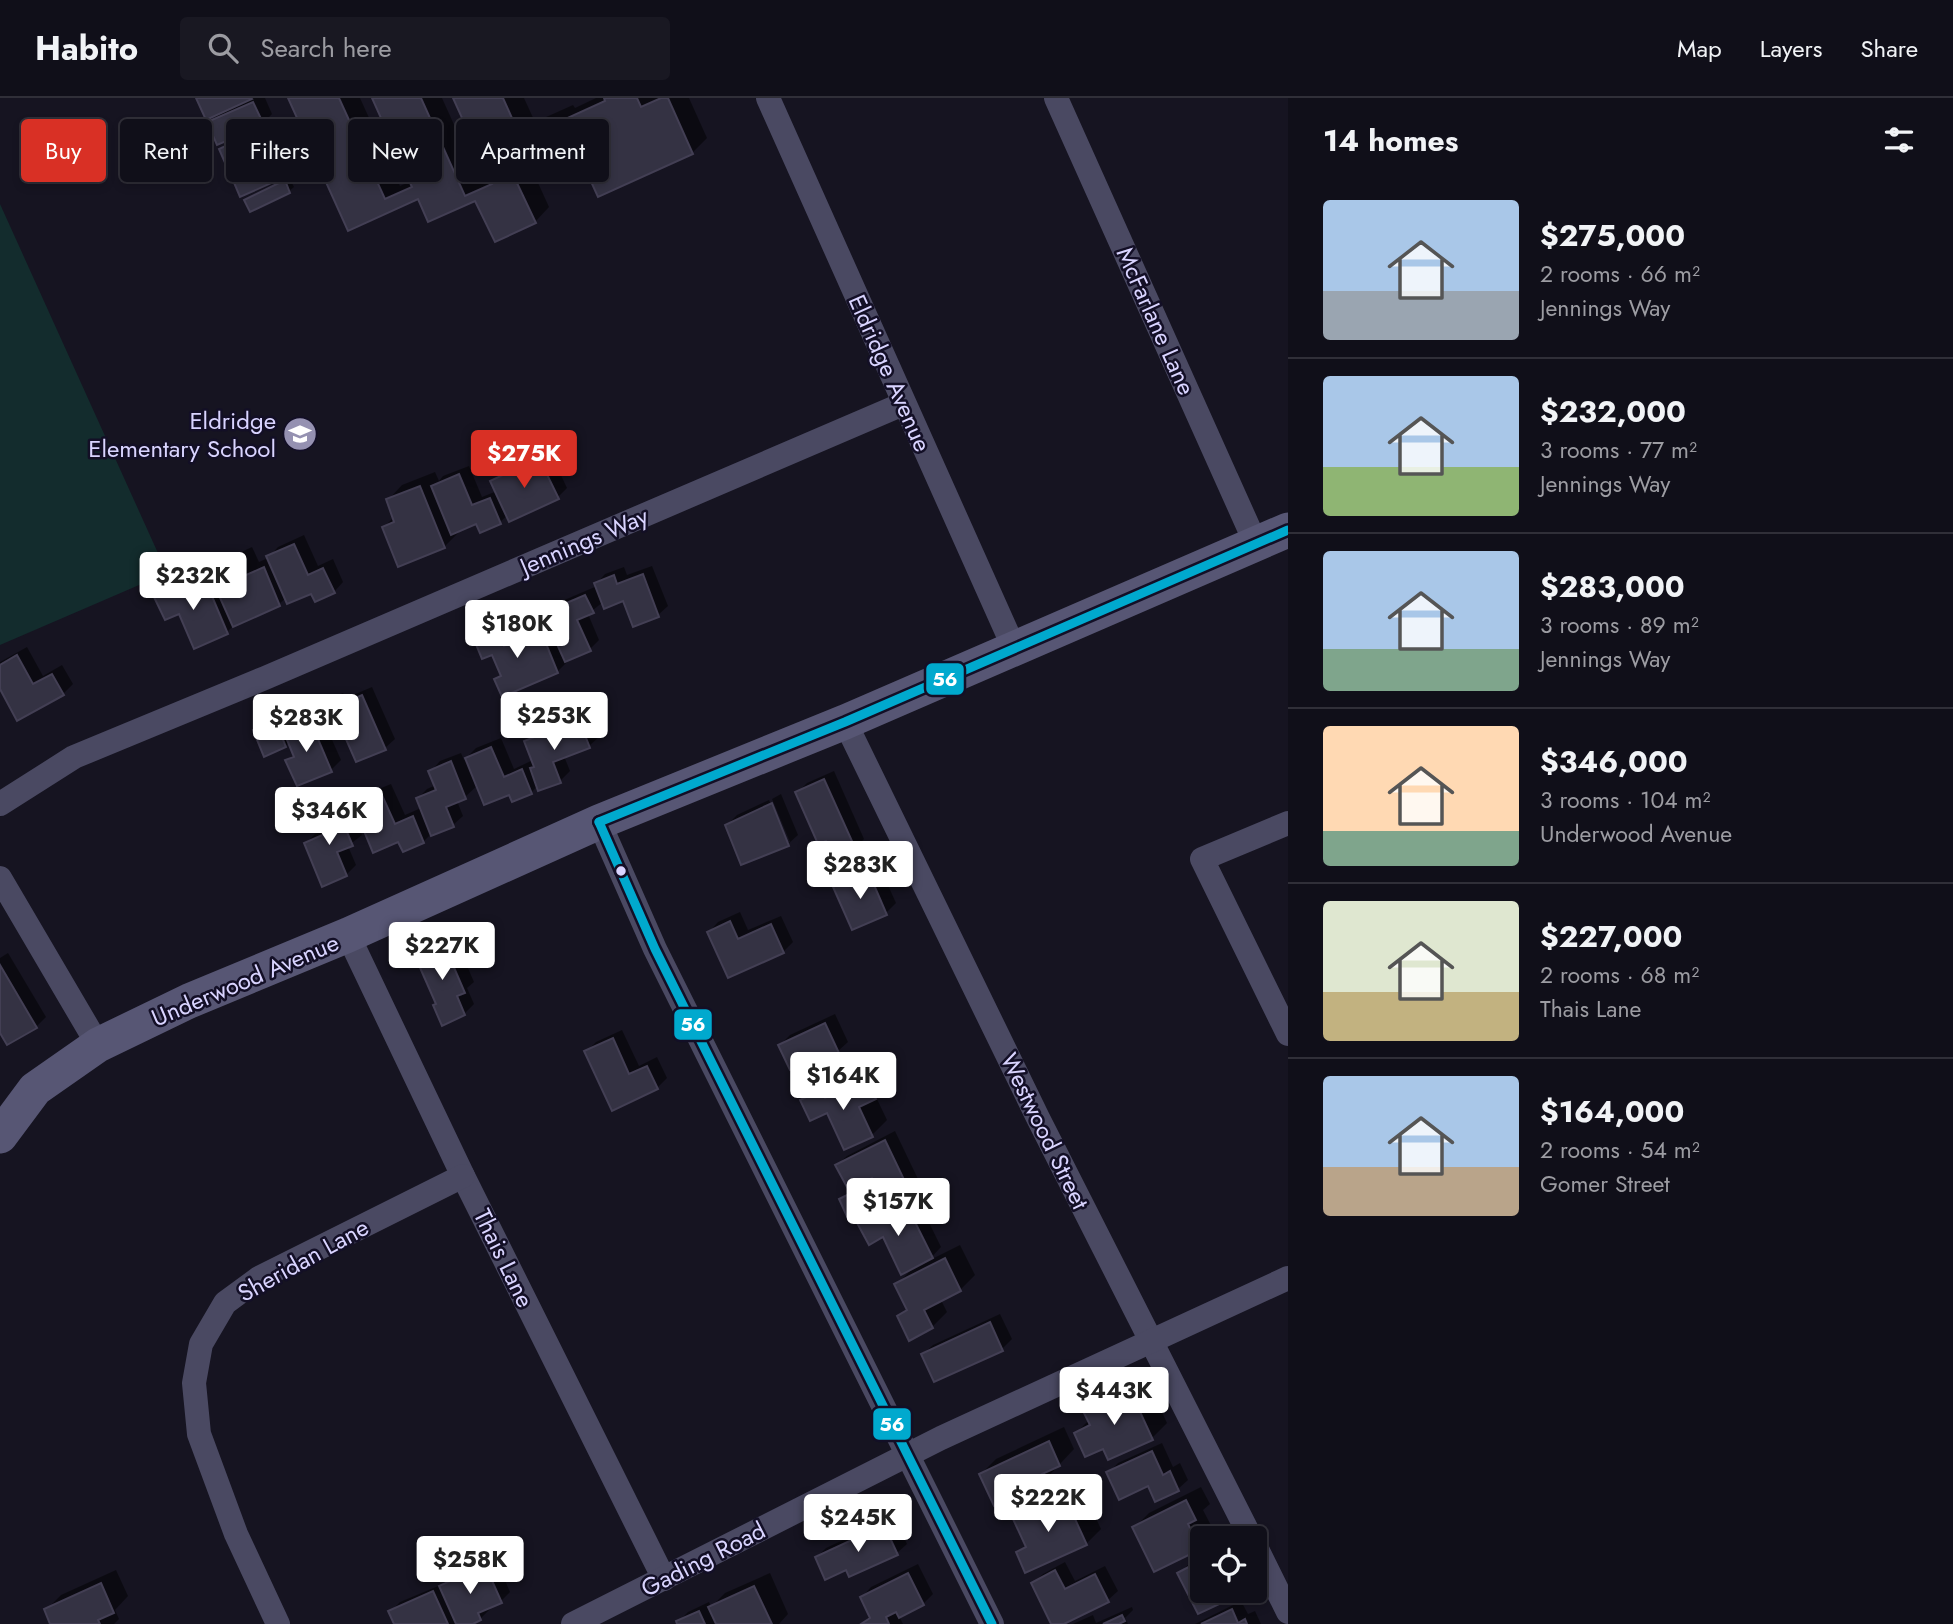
<!DOCTYPE html>
<html lang="en">
<head>
<meta charset="utf-8">
<style>
	:root { --surface:#100f19; --page:#191822; --text:#f1f3f6; --muted:#9c9ca2; --line:#302f38; --accent:#d93025 }
	body { margin:0; font-family:Jost,sans-serif; background:var(--page); color:var(--text); height:100vh; display:flex; flex-direction:column; font-size:26px; white-space:nowrap }
	* { box-sizing:border-box; margin:0 }
	p { font-size:23px; color:var(--muted) }
	.icon { flex:none; width:38px; height:38px; fill:none; stroke:currentColor; stroke-width:2; stroke-linecap:round; stroke-linejoin:round }
	.map { position:relative; flex:1; overflow:hidden }
	.sheet { display:flex; flex-direction:column; background:var(--surface); width:665px }
	.sheet>* { flex:none }
	.banner { position:absolute; left:21px; top:21px; width:665px; height:63px; display:flex; gap:14px }
	.buttons { position:absolute; left:1190px; top:1428px; display:grid; gap:14px }
	.buttons a { display:grid; place-items:center; width:77px; height:77px; border-radius:7px; background:var(--surface); box-shadow:0 4px 10px #0003,0 0 0 2px var(--line); font-size:35px }
	.price { position:absolute; translate:-50% -60px; padding:0 16px; border-radius:7px; background:#fff; color:#222; font-size:23px; line-height:46px; filter:drop-shadow(0 2px 4px #0008) }
	.price::after { content:''; position:absolute; left:50%; top:42px; width:21px; height:16px; margin-left:-10px; background:inherit; clip-path:polygon(0 0,100% 0,50% 100%) }
	.price.active { background:var(--accent); color:#fff }
	ul { padding:0; list-style:none }
	li { display:flex; align-items:center; gap:21px; height:175px; padding:0 35px }
	li+li { border-top:2px solid var(--line) }
	li span { display:grid; place-items:center; flex:none; width:196px; height:140px; border-radius:7px; color:#555 }
	li>.icon { margin-inline-start:auto }
	span .icon { width:84px; height:84px; fill:#fffc; stroke-width:1 }
	li b { font-size:30px }
	h2 { display:flex; justify-content:space-between; align-items:center; height:84px; padding:0 35px; font-size:30px }
	.chip { padding:0 24px; border-radius:7px; background:var(--surface); box-shadow:0 4px 10px #0003,0 0 0 2px var(--line); font-size:24px; line-height:63px }
	.chip.active { background:var(--accent); color:#fff }
	header { display:flex; align-items:center; gap:42px; box-sizing:border-box; height:98px; padding:0 35px; background:var(--surface); border-bottom:2px solid var(--line) }
	header strong { font-size:33px }
	nav { display:flex; gap:38px; margin-inline-start:auto; font-size:24px }
	.search { width:490px; height:63px; background:var(--page); display:flex; align-items:center; gap:18px; box-sizing:border-box; padding:0 24px; border-radius:7px; color:var(--muted); font-size:26px }
	main { display:flex; flex:1; min-height:0 }
	.map>svg:first-child { display:block }
	.green { fill:#132c2d }
	.shadow { fill:#0007; fill-rule:evenodd }
	.building { fill:#343243; stroke:#433f54; stroke-width:2 }
	.lines { fill:none; stroke-linecap:round; stroke-linejoin:round }
	.street { stroke:#4a4962; stroke-width:24 }
	.secondary { stroke:#575674; stroke-width:35 }
	.bus-1-casing { stroke:#130f26; stroke-width:14 }
	.bus-1 { stroke:#00a9ce; stroke-width:9 }
	.bus-dot { fill:#d9d4ff; stroke:#130f26; stroke-width:2.5 }
	.labels { text-anchor:middle; dominant-baseline:central; stroke-width:5; stroke-linejoin:round; paint-order:stroke }
	.street-label { font-size:24px; fill:#d9d4ff; stroke:#130f26 }
	.poi-label { font-size:24px; fill:#d9d4ff; stroke:#130f26; text-anchor:end }
	.line-badge { stroke:#130f26; stroke-width:2.5 }
	.badge-label { font-size:19px; text-anchor:middle; font-weight:bold; fill:#fff }
</style>
</head>
<body>
<header>
<strong>Habito</strong>
<div class="search"><svg class="icon" aria-label="search" viewBox="0 0 24 24"><circle cx="10" cy="10" r="6"/><path d="M15 15l6 6"/></svg>Search here</div>
<nav><a>Map</a><a>Layers</a><a>Share</a></nav>
</header>
<main>
<div class="map">
<svg width="1288" height="1526" viewBox="0 0 1288 1526">
	<rect width="100%" height="100%" fill="#161421"/>
	<!-- green -->
	<polygon class="green" points="0,106 167,475 0,547"/>
	<!-- shadow -->
	<g class="shadow">
		<polygon points="198,0 265,0 272,16 261,27 275,21 284,42 274,51 286,46 295,67 286,76 232,76 241,67 221,51 233,39 209,25 219,14"/>
		<polygon points="290,0 360,0 400,88 411,83 374,0 442,0 480,84 491,80 455,0 524,0 535,24 573,7 575,10 596,0 689,0 707,40 692,55 580,55 534,76 549,109 535,124 476,101 419,99 349,131"/>
		<polygon points="289,79 294,89 289,93 251,112 246,102 251,98"/>
		<polygon points="549,352 567,390 557,400 508,417 500,424 477,424 458,432 459,434 444,449 384,429 394,419 388,402 402,387 435,374 439,383 443,378 469,368 482,399 497,393 492,384 502,374"/>
		<polygon points="304,437 318,468 333,461 343,484 334,494 312,493 286,500 279,506 236,525 227,534 180,513 155,497 170,482 195,472 198,481 213,474 226,461 252,449 259,464 268,460 278,449"/>
		<polygon points="652,468 668,508 658,517 624,501 603,504 588,516 599,542 590,551 572,559 557,574 497,581 502,576 493,555 475,540 490,525 511,516 518,534 548,522 545,516 555,506 597,488 596,486 605,476 624,469 627,477"/>
		<polygon points="27,549 43,578 62,567 73,586 63,596 0,587 0,564"/>
		<polygon points="372,589 395,641 385,650 343,629 329,635 341,662 331,672 287,663 295,655 290,644 285,648 255,632 264,622 285,614 291,627 295,623 313,616 312,614 322,604 343,595 346,600"/>
		<polygon points="589,613 599,639 589,648 564,658 570,673 560,683 538,687 531,695 510,695 478,687 465,699 457,703 463,718 453,727 430,737 423,744 399,741 355,707 364,697 391,686 405,717 421,710 418,700 427,691 436,687 431,673 440,663 461,655 464,662 476,650 501,640 514,671 533,662 526,644 536,634"/>
		<polygon points="834,673 864,741 855,751 827,740 797,695 807,685"/>
		<polygon points="781,696 798,737 788,746 742,765 727,727 737,717 769,702 786,744 790,744 772,701"/>
		<polygon points="345,697 362,737 348,748 356,767 346,777 306,745 315,736 327,731 320,713 329,703"/>
		<polygon points="878,765 896,805 886,815 835,789 845,780"/>
		<polygon points="740,814 748,832 781,818 793,844 783,854 709,834 718,824"/>
		<polygon points="453,835 474,884 467,890 474,906 464,916 438,905 416,857 426,847"/>
		<polygon points="8,855 46,919 36,929 0,931 0,860"/>
		<polygon points="835,916 848,944 838,953 819,962 817,957 780,947 790,937"/>
		<polygon points="622,932 639,968 657,959 667,980 657,990 613,1011 586,954 596,944"/>
		<polygon points="881,967 890,985 876,999 887,1022 872,1037 828,1013 802,1002 817,987 836,979 840,986"/>
		<path d="M895,1033L918,1081L908,1090L888,1101L892,1113L917,1100L941,1149L928,1163L960,1147L975,1177L960,1192L941,1202L947,1214L932,1229L899,1219L908,1209L896,1187L915,1168L884,1137L858,1123L871,1111L841,1101L856,1086L837,1067L847,1058ZM884,1098L887,1104L870,1113V1112Z"/>
		<polygon points="1000,1216 1012,1241 1002,1251 935,1282 923,1256 933,1247"/>
		<polygon points="1145,1278 1167,1325 1152,1340 1104,1349 1076,1335 1089,1322 1085,1313 1100,1298"/>
		<polygon points="1064,1329 1074,1351 1045,1382 981,1376 996,1361"/>
		<polygon points="1162,1345 1173,1369 1180,1365 1188,1382 1178,1391 1108,1375 1118,1365"/>
		<polygon points="1079,1384 1101,1431 1086,1446 1018,1454 1027,1446 1015,1421 1030,1406"/>
		<polygon points="1201,1389 1210,1406 1203,1412 1215,1435 1209,1440 1202,1440 1202,1447 1200,1450 1134,1430 1149,1415"/>
		<polygon points="894,1418 907,1446 897,1455 847,1470 817,1459 826,1450"/>
		<polygon points="495,1459 510,1494 501,1503 489,1508 490,1511 480,1521 469,1526 396,1526 390,1514 400,1504 443,1486 450,1478"/>
		<polygon points="1202,1459 1202,1493 1235,1493 1229,1499 1199,1514 1179,1475 1189,1466"/>
		<polygon points="1065,1464 1075,1483 1105,1468 1118,1493 1108,1502 1060,1526 1053,1526 1033,1485 1043,1476"/>
		<polygon points="918,1466 933,1496 923,1506 899,1518 903,1526 863,1526 870,1517 862,1499 871,1489"/>
		<polygon points="116,1472 128,1498 115,1512 119,1521 114,1526 52,1526 46,1512 61,1497"/>
		<polygon points="770,1475 788,1516 779,1526 679,1526 678,1524 688,1514 709,1504 711,1509 725,1495"/>
		<polygon points="1241,1503 1248,1516 1255,1513 1261,1526 1195,1526"/>
		<polygon points="1132,1509 1133,1512 1125,1520 1128,1526 1073,1526 1093,1517 1096,1525"/>
	</g>
	<!-- building -->
	<g class="building">
		<polygon points="196,0 251,0 252,1 206,22"/>
		<polygon points="288,0 339,0 385,101 412,89 372,0 421,0 465,98 492,86 453,0 503,0 520,38 558,21 559,24 605,3 604,0 637,0 641,9 661,0 668,0 693,56 598,99 579,57 517,85 536,125 495,144 475,103 428,124 418,101 348,133"/>
		<polygon points="253,4 264,27 217,47 207,24"/>
		<polygon points="265,30 275,53 229,74 219,51"/>
		<polygon points="276,55 287,78 240,99 230,75"/>
		<polygon points="285,82 290,95 250,114 244,102"/>
		<polygon points="539,360 559,401 509,424 490,383"/>
		<polygon points="459,376 472,407 490,400 501,426 480,435 476,426 451,437 431,388"/>
		<polygon points="420,388 445,450 398,469 382,429 394,424 386,401"/>
		<polygon points="294,446 308,477 323,470 335,495 315,504 311,496 287,506 266,458"/>
		<polygon points="237,463 244,478 264,469 280,508 233,529 209,475"/>
		<polygon points="643,476 659,519 633,529 623,503 604,511 594,485 614,477 617,486"/>
		<polygon points="206,484 228,536 194,551 179,516 165,522 153,497 180,485 183,494"/>
		<polygon points="585,497 594,515 577,522 591,553 565,564 543,515"/>
		<polygon points="496,530 504,548 541,533 558,575 502,599 494,581 501,578 492,557 482,561 473,539"/>
		<polygon points="17,557 33,586 52,576 64,597 17,623 0,591 0,567"/>
		<polygon points="362,597 386,652 356,664 342,632 321,640 310,613 333,604 336,609"/>
		<polygon points="275,622 286,649 264,659 253,632"/>
		<polygon points="310,622 332,674 297,688 285,662 294,659 283,632"/>
		<polygon points="579,622 590,650 553,664 561,685 538,693 530,670 534,669 524,643"/>
		<polygon points="491,649 504,679 522,671 532,696 512,704 509,697 484,707 465,660"/>
		<polygon points="451,663 466,701 446,709 454,729 431,738 416,700 436,692 428,673"/>
		<polygon points="824,681 856,752 835,762 826,743 818,746 795,694"/>
		<polygon points="381,695 395,726 413,718 424,745 403,754 398,744 373,755 353,706"/>
		<polygon points="772,705 789,748 741,767 725,727"/>
		<polygon points="335,706 353,748 337,754 347,778 322,789 304,745 327,735 318,713"/>
		<polygon points="868,773 887,817 852,832 833,789"/>
		<polygon points="730,823 738,841 771,826 784,855 728,880 707,834"/>
		<polygon points="443,844 465,895 457,898 465,917 442,928 433,907 436,906 414,856"/>
		<polygon points="0,867 37,930 7,947 0,935"/>
		<polygon points="825,925 839,955 819,964 816,960 790,972 778,947"/>
		<polygon points="613,940 629,976 647,968 658,991 612,1013 584,953"/>
		<polygon points="866,981 876,1001 859,1009 873,1039 844,1052 827,1015 810,1023 800,1002 821,992 825,1000"/>
		<polygon points="885,1042 909,1092 885,1104 872,1080 848,1091 835,1067"/>
		<polygon points="863,1089 875,1110 849,1123 839,1101"/>
		<polygon points="907,1108 933,1160 901,1177 883,1139 869,1147 856,1123 879,1112 883,1121"/>
		<polygon points="945,1160 961,1193 924,1212 933,1230 909,1243 897,1218 907,1212 894,1186"/>
		<polygon points="990,1224 1003,1253 934,1284 921,1256"/>
		<polygon points="1130,1292 1153,1342 1108,1362 1103,1351 1085,1359 1074,1335 1090,1327 1083,1313"/>
		<polygon points="1049,1343 1060,1368 1042,1376 1046,1384 994,1408 979,1376"/>
		<polygon points="1152,1353 1163,1377 1170,1373 1179,1393 1155,1404 1148,1388 1119,1402 1106,1374"/>
		<polygon points="1064,1397 1087,1447 1025,1475 1016,1454 1026,1449 1013,1421"/>
		<polygon points="1186,1402 1196,1422 1188,1426 1201,1451 1154,1474 1132,1429"/>
		<polygon points="884,1427 898,1457 849,1479 846,1472 825,1482 815,1459"/>
		<polygon points="1202,1462 1202,1493 1226,1493 1230,1501 1198,1516 1177,1475"/>
		<polygon points="485,1467 502,1505 478,1515 481,1522 473,1526 456,1526 439,1488"/>
		<polygon points="1055,1472 1065,1491 1095,1476 1109,1504 1064,1526 1051,1526 1031,1485"/>
		<polygon points="908,1475 924,1507 899,1520 896,1514 886,1519 889,1526 861,1526 870,1520 860,1499"/>
		<polygon points="101,1485 114,1515 98,1522 100,1526 50,1526 44,1511"/>
		<polygon points="754,1488 772,1526 716,1526 708,1509"/>
		<polygon points="433,1493 448,1526 394,1526 388,1513"/>
		<polygon points="1232,1511 1238,1525 1245,1521 1247,1526 1201,1526"/>
		<polygon points="699,1513 705,1526 677,1526 676,1523"/>
		<polygon points="1122,1517 1125,1523 1119,1526 1103,1526"/>
	</g>
	<g class="lines">
		<!-- street -->
		<g class="street">
			<polyline points="768,0 1014,550"/>
			<polyline points="1056,0 1256,446"/>
			<polyline points="845,624 1038,1020 1251,1440"/>
			<polyline points="0,706 74,659 265,580 903,306"/>
			<polyline points="599,724 655,851 992,1526"/>
			<polyline points="1288,725 1202,761 1288,936"/>
			<polyline points="0,780 98,947"/>
			<polyline points="348,837 463,1078 664,1481"/>
			<polyline points="1255,1447 1288,1514"/>
			<polyline points="278,1526 236,1436 199,1336 194,1285 201,1246 225,1205 259,1180 463,1078"/>
			<polyline points="573,1526 941,1340 1288,1180"/>
		</g>
		<!-- secondary -->
		<polyline class="secondary" points="0,1038 35,991 98,947 189,903 348,837 599,724 845,624 1288,432"/>
		<!-- bus-1 casing -->
		<g class="bus-1-casing">
			<g id="bus-1">
				<polyline points="599,724 655,851 992,1526"/>
				<polyline points="599,724 845,624 1288,432"/>
			</g>
		</g>
		<!-- bus-1 -->
		<use href="#bus-1" class="bus-1"/>
	</g>
	<!-- icons -->
	<defs>
		<g id="school-disc" transform="scale(1.75)"><circle r="9.5" fill="#9591b1" stroke="#130f26"/><path d="M0-5L7-2L0 1L-7-2ZM-4 1L0 2.5L4 1V4Q0 6-4 4Z" fill="#fff"/></g>
	</defs>
	<g fill-rule="evenodd">
		<use href="#school-disc" x="300" y="336"/>
	</g>
	<!-- markers -->
	<circle class="bus-dot" cx="621" cy="773" r="6"/>
	<g class="labels">
		<!-- street labels -->
		<g class="street-label">
			<text transform="translate(1156 223) rotate(66)">McFarlane Lane</text>
			<text transform="translate(890 275) rotate(66)">Eldridge Avenue</text>
			<text transform="translate(584 443) rotate(-23)">Jennings Way</text>
			<text transform="translate(245 882) rotate(-23)">Underwood Avenue</text>
			<text transform="translate(1045 1033) rotate(64)">Westwood Street</text>
			<text transform="translate(504 1160) rotate(64)">Thais Lane</text>
			<text transform="translate(303 1162) rotate(-29)">Sheridan Lane</text>
			<text transform="translate(703 1461) rotate(-27)">Gading Road</text>
		</g>
		<!-- poi labels -->
		<g class="poi-label">
			<text x="276" y="322">Eldridge<tspan x="276" dy="28">Elementary School</tspan></text>
		</g>
	</g>
	<g class="line-badge">
		<rect x="925" y="564" width="40" height="34" rx="7" fill="#00a9ce"/>
		<rect x="673" y="910" width="40" height="33" rx="7" fill="#00a9ce"/>
		<rect x="872" y="1309" width="40" height="34" rx="7" fill="#00a9ce"/>
	</g>
	<g class="badge-label">
		<text x="945" y="588">56</text>
		<text x="693" y="933">56</text>
		<text x="892" y="1333">56</text>
	</g>
</svg>
<div class="buttons">
<a><svg class="icon" aria-label="locate" viewBox="0 0 24 24"><circle cx="12" cy="12" r="6"/><path d="M12 2v4M12 18v4M2 12h4M18 12h4"/></svg></a>
</div>
<b class="price active" style="left:524px;top:392px">$275K</b>
<b class="price" style="left:193px;top:514px">$232K</b>
<b class="price" style="left:517px;top:562px">$180K</b>
<b class="price" style="left:554px;top:654px">$253K</b>
<b class="price" style="left:306px;top:656px">$283K</b>
<b class="price" style="left:329px;top:749px">$346K</b>
<b class="price" style="left:860px;top:803px">$283K</b>
<b class="price" style="left:442px;top:884px">$227K</b>
<b class="price" style="left:843px;top:1014px">$164K</b>
<b class="price" style="left:898px;top:1140px">$157K</b>
<b class="price" style="left:1114px;top:1329px">$443K</b>
<b class="price" style="left:1048px;top:1436px">$222K</b>
<b class="price" style="left:858px;top:1456px">$245K</b>
<b class="price" style="left:470px;top:1498px">$258K</b>
<div class="banner">
<a class="chip active">Buy</a>
<a class="chip">Rent</a>
<a class="chip">Filters</a>
<a class="chip">New</a>
<a class="chip">Apartment</a>
</div>
</div>
<section class="sheet">
<h2>14 homes<svg class="icon" aria-label="filters" viewBox="0 0 24 24"><path d="M4 7h16M4 17h16"/><circle cx="9" cy="7" r="2"/><circle cx="15" cy="17" r="2"/></svg></h2>
<ul>
<li><span style="background:linear-gradient(#a9c7e8 65%,#9aa5b1 0)"><svg class="icon" aria-label="home" viewBox="0 0 24 24"><path d="M3 11l9-7 9 7M6 9v11h12V9"/></svg></span><div><b>$275,000</b><p>2 rooms · 66 m²</p><p>Jennings Way</p></div></li>
<li><span style="background:linear-gradient(#a9c7e8 65%,#8fb573 0)"><svg class="icon" aria-label="home" viewBox="0 0 24 24"><path d="M3 11l9-7 9 7M6 9v11h12V9"/></svg></span><div><b>$232,000</b><p>3 rooms · 77 m²</p><p>Jennings Way</p></div></li>
<li><span style="background:linear-gradient(#a9c7e8 70%,#7fa58c 0)"><svg class="icon" aria-label="home" viewBox="0 0 24 24"><path d="M3 11l9-7 9 7M6 9v11h12V9"/></svg></span><div><b>$283,000</b><p>3 rooms · 89 m²</p><p>Jennings Way</p></div></li>
<li><span style="background:linear-gradient(#ffd9b3 75%,#7fa58c 0)"><svg class="icon" aria-label="home" viewBox="0 0 24 24"><path d="M3 11l9-7 9 7M6 9v11h12V9"/></svg></span><div><b>$346,000</b><p>3 rooms · 104 m²</p><p>Underwood Avenue</p></div></li>
<li><span style="background:linear-gradient(#dfe7d0 65%,#c2b280 0)"><svg class="icon" aria-label="home" viewBox="0 0 24 24"><path d="M3 11l9-7 9 7M6 9v11h12V9"/></svg></span><div><b>$227,000</b><p>2 rooms · 68 m²</p><p>Thais Lane</p></div></li>
<li><span style="background:linear-gradient(#a9c7e8 65%,#b9a48a 0)"><svg class="icon" aria-label="home" viewBox="0 0 24 24"><path d="M3 11l9-7 9 7M6 9v11h12V9"/></svg></span><div><b>$164,000</b><p>2 rooms · 54 m²</p><p>Gomer Street</p></div></li>
</ul>
</section>
</main>
</body>
</html>
